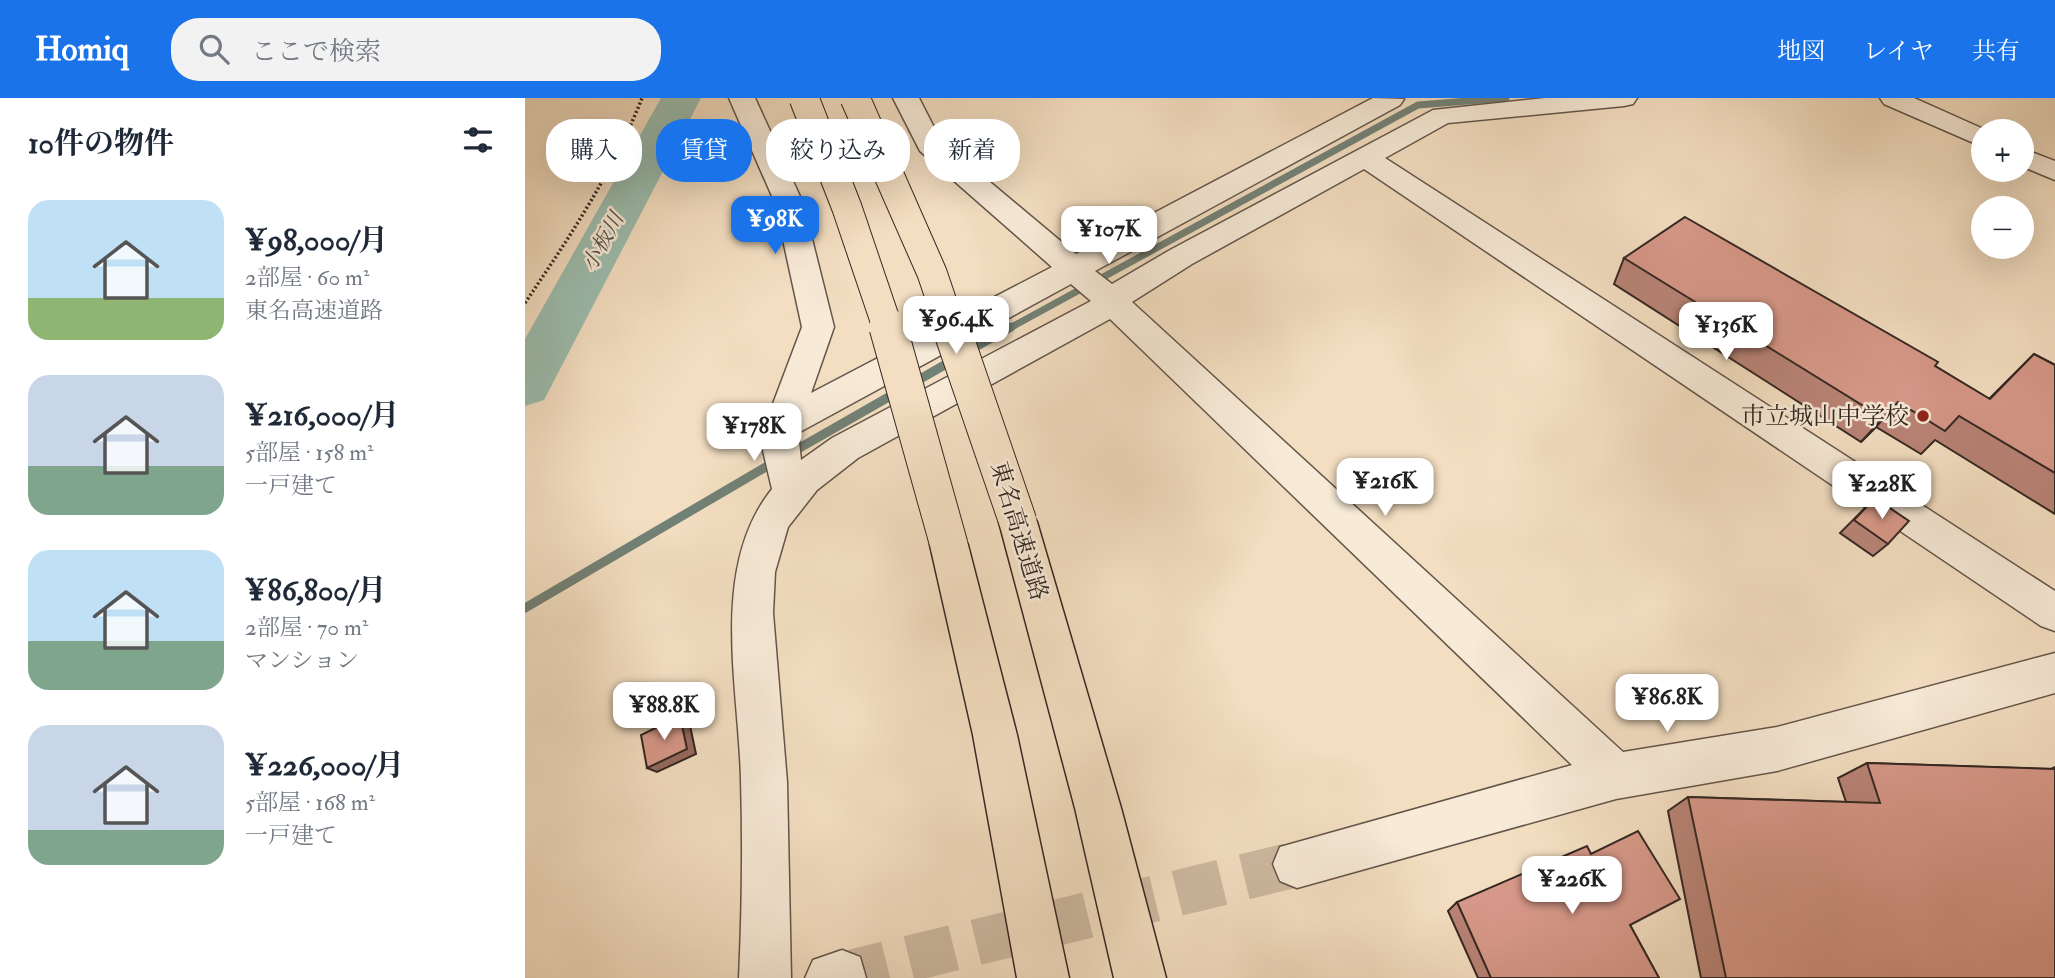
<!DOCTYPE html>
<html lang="ja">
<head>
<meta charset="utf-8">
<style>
	:root { --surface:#fff; --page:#f2f2f3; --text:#1f2937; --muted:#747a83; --accent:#1a73e8 }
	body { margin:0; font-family:"IM FELL Double Pica","Noto Serif JP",serif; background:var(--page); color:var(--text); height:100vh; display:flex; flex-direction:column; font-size:26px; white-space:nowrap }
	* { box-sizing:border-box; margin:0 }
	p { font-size:23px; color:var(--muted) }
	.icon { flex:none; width:38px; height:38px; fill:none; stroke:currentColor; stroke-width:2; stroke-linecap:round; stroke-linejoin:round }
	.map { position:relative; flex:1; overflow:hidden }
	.side { display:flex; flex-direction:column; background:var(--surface); width:525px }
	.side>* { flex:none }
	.banner { position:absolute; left:21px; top:21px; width:665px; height:63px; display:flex; gap:14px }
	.tools { position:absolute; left:1446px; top:21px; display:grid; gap:14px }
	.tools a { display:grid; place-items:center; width:63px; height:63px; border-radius:50%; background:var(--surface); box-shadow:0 7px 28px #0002; font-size:35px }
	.price { position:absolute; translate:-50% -60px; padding:0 16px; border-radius:14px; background:#fff; color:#222; font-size:23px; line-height:46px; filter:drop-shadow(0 2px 4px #0008) }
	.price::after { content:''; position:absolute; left:50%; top:42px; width:21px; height:16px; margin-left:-10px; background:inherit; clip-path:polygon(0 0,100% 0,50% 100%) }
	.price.selected { background:var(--accent); color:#fff }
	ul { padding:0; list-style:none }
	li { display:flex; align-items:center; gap:21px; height:175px; padding:0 28px }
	li span { display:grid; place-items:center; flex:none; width:196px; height:140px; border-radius:21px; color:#555 }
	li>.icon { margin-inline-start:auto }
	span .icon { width:84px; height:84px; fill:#fffc; stroke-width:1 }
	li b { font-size:30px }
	h2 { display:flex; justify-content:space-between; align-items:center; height:84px; padding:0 28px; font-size:30px }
	.pill { padding:0 24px; border-radius:28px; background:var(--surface); box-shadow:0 7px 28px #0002; font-size:24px; line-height:63px }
	.pill.selected { background:var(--accent); color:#fff }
	header { display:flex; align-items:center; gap:42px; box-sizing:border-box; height:98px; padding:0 35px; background:var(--accent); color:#fff }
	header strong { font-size:33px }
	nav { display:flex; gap:38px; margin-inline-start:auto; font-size:24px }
	.search { width:490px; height:63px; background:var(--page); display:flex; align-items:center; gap:18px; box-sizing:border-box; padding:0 24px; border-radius:28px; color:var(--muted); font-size:26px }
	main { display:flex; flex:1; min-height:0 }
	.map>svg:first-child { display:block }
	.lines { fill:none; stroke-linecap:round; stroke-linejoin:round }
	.stream-far1 { stroke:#728176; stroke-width:7 }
	.stream { stroke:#728176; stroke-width:9 }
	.river { fill:#9cbdae; fill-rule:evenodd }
	.minor-tunnel { stroke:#cdb9a1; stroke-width:46; stroke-dasharray:46 23; stroke-linecap:butt }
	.minor-casing { stroke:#64554a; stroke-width:3 }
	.tertiary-casing { stroke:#64554a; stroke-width:3 }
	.motorway-casing { stroke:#342722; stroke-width:3 }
	.path { stroke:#342722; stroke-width:3.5; stroke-dasharray:2 2.5; stroke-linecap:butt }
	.minor { fill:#f7ead7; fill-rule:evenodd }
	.tertiary { fill:#f7ead7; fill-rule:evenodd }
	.motorway { fill:#f3dec1; fill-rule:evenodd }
	.motorway-bridge-far1-casing { stroke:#342722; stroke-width:31; stroke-linecap:butt }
	.motorway-bridge-casing { stroke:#342722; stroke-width:39; stroke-linecap:butt }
	.motorway-bridge-far1 { stroke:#f3dec1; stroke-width:29 }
	.motorway-bridge { stroke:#f3dec1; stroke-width:37 }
	.wall { fill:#b98376; stroke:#342722; stroke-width:2 }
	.shaded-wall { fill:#966a60; stroke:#342722; stroke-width:2 }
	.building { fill:#d79889; stroke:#342722; stroke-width:2 }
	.poi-dot { fill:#8f2418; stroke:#f7ead7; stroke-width:2.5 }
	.labels { text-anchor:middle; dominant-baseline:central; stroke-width:5; stroke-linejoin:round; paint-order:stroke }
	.far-water-label { font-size:21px; font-style:italic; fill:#4e4c45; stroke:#f7ead7 }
	.poi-label { font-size:24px; fill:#342722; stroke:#f7ead7; text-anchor:end }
	.street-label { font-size:24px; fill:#342722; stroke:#f7ead7 }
</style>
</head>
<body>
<header>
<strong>Homiq</strong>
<div class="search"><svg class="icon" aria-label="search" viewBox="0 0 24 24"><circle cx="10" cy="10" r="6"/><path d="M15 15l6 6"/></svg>ここで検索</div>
<nav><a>地図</a><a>レイヤ</a><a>共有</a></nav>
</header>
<main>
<section class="side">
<h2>10件の物件<svg class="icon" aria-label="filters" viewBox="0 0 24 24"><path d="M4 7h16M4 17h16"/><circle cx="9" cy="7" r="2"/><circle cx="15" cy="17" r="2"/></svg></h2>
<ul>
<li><span style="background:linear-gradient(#bfe0f5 70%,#8fb573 0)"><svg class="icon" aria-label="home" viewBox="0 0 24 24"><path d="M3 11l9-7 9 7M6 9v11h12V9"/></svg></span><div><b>¥98,000/月</b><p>2部屋 · 60 m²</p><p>東名高速道路</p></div></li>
<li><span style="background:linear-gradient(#c9d6e8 65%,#7fa58c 0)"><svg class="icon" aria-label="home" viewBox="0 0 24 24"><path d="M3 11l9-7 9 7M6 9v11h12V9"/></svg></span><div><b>¥216,000/月</b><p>5部屋 · 158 m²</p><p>一戸建て</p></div></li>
<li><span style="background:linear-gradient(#bfe0f5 65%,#7fa58c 0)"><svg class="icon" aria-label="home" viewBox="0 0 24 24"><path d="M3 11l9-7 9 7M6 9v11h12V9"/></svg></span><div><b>¥86,800/月</b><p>2部屋 · 70 m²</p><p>マンション</p></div></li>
<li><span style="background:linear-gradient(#c9d6e8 75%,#7fa58c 0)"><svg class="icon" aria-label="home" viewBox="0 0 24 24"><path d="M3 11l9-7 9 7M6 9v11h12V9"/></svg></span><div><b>¥226,000/月</b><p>5部屋 · 168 m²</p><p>一戸建て</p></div></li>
</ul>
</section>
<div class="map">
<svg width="1530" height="880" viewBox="0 0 1530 880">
	<rect width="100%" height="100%" fill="#f3dec1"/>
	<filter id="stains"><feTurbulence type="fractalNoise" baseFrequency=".00286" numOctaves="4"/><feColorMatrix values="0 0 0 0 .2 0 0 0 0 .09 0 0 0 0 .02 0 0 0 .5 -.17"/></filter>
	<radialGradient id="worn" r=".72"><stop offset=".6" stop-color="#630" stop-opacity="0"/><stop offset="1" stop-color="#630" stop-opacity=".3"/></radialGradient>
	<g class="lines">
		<!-- stream-far1 -->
		<polyline class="stream-far1" points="483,231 893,7 981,0"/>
		<!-- stream -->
		<g class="stream">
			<polyline points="443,253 486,229"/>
			<polyline points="264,356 430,261"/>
			<polyline points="0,510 251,363"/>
		</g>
		<!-- river -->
		<polygon class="river" points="136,0 176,0 19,302 0,308 0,241"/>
		<!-- minor-tunnel -->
		<polyline class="minor-tunnel" points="317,877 772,766"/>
		<!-- minor casing -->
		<g class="minor-casing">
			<g id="minor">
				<path d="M204,0H230L278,105L309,229L286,295L527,169L395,53L368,0H394L416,43L551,156L848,0L879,1L875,7L570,173L587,186L645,152L908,12L1020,0H1112L1108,6L1099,8L923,25L860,60L1530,493V533L1516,528L839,71L667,166L607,204L1098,654L1252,629L1530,555V595L1252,673L1091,701L772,790L755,783L748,766L755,749L1047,667L585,221L333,360L292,392L263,429L250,474L248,515L262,684L266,880H214C217,814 218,748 216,682C214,589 184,470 247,391L235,340L277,229L250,105ZM546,186L566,203L307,340L276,362L273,335Z"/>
				<polygon points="317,852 335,859 341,880 280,880 288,862"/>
			</g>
		</g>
		<!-- tertiary casing -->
		<g class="tertiary-casing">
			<g id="tertiary">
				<polygon points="1355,0 1389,0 1463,33 1458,33 1458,49 1359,6"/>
				<polygon points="1496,50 1530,63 1530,82 1496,68"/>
			</g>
		</g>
		<!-- motorway casing -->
		<g class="motorway-casing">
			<g id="motorway">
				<polygon points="493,408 506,413 512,424 596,710 641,880 589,880 550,710 474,424 480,413"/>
				<polygon points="424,431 438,435 443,447 492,637 544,880 492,880 448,637 405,447 410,435"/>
			</g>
		</g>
		<!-- path -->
		<path class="path" d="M0,205C44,140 88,74 117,0"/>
		<!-- minor -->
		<use href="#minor" class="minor"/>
		<!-- tertiary -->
		<use href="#tertiary" class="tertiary"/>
		<!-- motorway -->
		<use href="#motorway" class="motorway"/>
		<!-- motorway-bridge-far1 casing -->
		<g class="motorway-bridge-far1-casing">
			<g id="motorway-bridge-far1">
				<polyline points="279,0 322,110 363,231"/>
				<polyline points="330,0 407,175 426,231"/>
			</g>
		</g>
		<!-- motorway-bridge casing -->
		<g class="motorway-bridge-casing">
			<g id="motorway-bridge">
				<polyline points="363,229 424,447"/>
				<polyline points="426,229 493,424"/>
			</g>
		</g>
		<!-- motorway-bridge-far1 -->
		<use href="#motorway-bridge-far1" class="motorway-bridge-far1"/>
		<!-- motorway-bridge -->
		<use href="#motorway-bridge" class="motorway-bridge"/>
	</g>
	<!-- wall -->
	<g class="wall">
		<polygon points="1099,160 1410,268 1464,301 1509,256 1530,267 1530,416 1410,342 1396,356 1351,329 1336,344 1089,186"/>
		<polygon points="1350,400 1363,446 1348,458 1315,435"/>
		<polygon points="1342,665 1526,671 1530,669 1530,880 1176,880 1143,713 1163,699 1321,704 1313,680"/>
		<polygon points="932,804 1105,827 1134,880 953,880 923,813"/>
	</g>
	<!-- shaded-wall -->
	<g class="shaded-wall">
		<polygon points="1373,304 1351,329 1336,344 1358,320"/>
		<polygon points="155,618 164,623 171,656 132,674 122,670"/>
	</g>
	<!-- building -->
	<g class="building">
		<polygon points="1160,119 1413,264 1410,268 1465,301 1509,256 1530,267 1530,375 1434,318 1420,333 1373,304 1358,320 1099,160"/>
		<polygon points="1350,400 1384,423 1363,446 1329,422"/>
		<polygon points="155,618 162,651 122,670 116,637"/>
		<polygon points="1342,665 1530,671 1530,880 1201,880 1163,699 1355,705"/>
		<polygon points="1113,733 1155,801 1105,827 1134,880 966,880 932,804 1062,748 1066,756"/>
	</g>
	<!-- markers -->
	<circle class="poi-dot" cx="1398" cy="318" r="7"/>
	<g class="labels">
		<!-- far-water labels -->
		<g class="far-water-label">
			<text transform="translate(78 144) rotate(-61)">小板川</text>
		</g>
		<!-- poi labels -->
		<g class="poi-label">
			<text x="1384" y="318">市立城山中学校</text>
		</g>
		<!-- street labels -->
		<g class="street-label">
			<text transform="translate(494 433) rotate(73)">東名高速道路</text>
		</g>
	</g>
	<rect width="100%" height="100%" filter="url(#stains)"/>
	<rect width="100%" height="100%" fill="url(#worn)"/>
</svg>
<div class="tools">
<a>+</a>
<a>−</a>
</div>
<b class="price selected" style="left:250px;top:158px">¥98K</b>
<b class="price" style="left:584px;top:168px">¥107K</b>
<b class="price" style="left:431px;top:258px">¥96.4K</b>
<b class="price" style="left:1201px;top:264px">¥136K</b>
<b class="price" style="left:229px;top:365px">¥178K</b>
<b class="price" style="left:860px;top:420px">¥216K</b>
<b class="price" style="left:1357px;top:423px">¥228K</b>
<b class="price" style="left:1142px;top:636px">¥86.8K</b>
<b class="price" style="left:139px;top:644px">¥88.8K</b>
<b class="price" style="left:1047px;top:818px">¥226K</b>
<div class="banner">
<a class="pill">購入</a>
<a class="pill selected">賃貸</a>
<a class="pill">絞り込み</a>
<a class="pill">新着</a>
</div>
</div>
</main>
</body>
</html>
